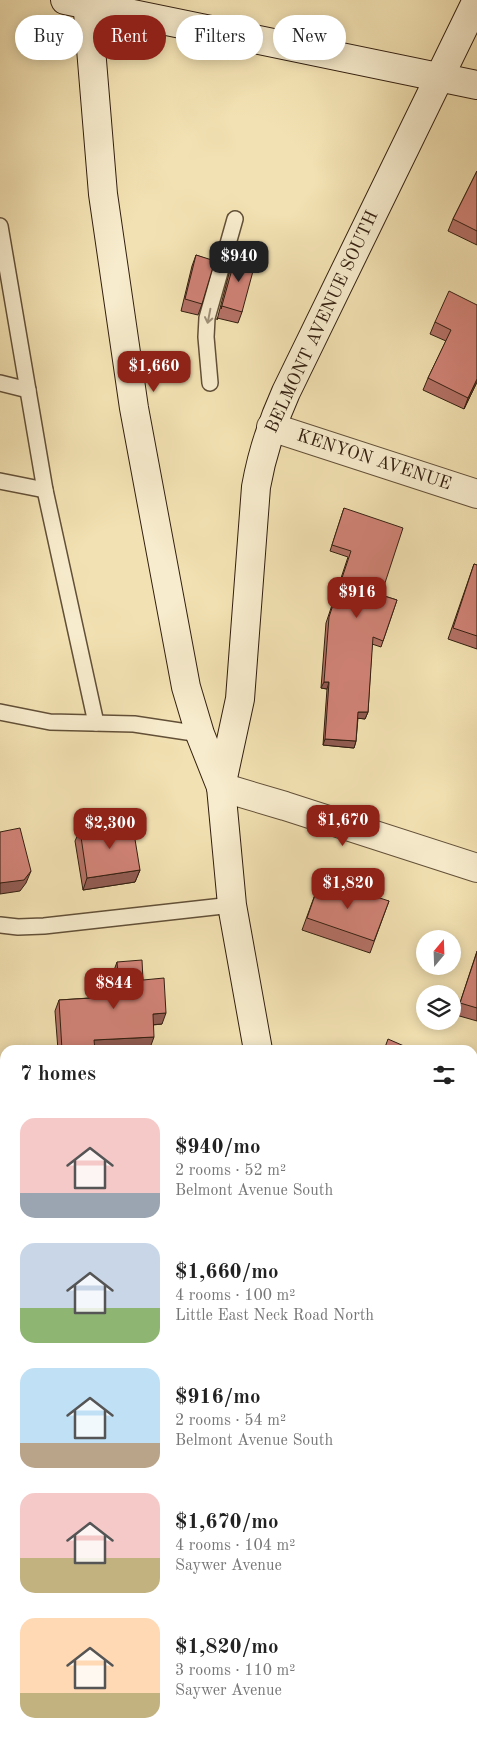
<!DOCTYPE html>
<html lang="en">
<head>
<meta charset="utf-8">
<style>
	:root { --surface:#fff; --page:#f6f6f6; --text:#222; --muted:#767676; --accent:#8f2418 }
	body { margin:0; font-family:"Old Standard TT",serif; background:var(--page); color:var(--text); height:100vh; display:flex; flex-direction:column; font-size:19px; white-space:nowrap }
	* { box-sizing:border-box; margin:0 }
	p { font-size:16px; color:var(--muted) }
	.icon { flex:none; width:28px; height:28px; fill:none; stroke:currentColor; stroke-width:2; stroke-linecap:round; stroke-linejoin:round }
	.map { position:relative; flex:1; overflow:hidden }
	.drawer { position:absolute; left:0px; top:1045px; width:478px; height:696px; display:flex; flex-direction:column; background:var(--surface); border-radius:15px 15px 0 0; box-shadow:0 2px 12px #0003 }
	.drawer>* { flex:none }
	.guide { position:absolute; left:15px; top:15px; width:448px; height:45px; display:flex; gap:10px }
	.needle { width:32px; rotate:19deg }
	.fabs { position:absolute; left:416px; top:930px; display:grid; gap:10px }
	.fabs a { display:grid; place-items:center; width:45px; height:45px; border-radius:50%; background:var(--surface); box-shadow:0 2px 12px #0003; font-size:25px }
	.price { position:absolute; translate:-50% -42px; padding:0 11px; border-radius:10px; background:var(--accent); color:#fff; font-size:16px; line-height:32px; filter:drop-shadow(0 1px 2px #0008) }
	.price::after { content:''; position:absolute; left:50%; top:30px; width:15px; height:11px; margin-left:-8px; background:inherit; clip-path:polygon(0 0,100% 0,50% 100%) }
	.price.on { background:#222; color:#fff }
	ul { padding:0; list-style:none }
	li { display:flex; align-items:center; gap:15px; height:125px; padding:0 20px }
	li span { display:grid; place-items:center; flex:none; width:140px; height:100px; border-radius:15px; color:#555 }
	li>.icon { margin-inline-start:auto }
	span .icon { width:60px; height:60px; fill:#fffc; stroke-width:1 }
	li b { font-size:21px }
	h2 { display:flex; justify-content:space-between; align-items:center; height:60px; padding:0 20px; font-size:21px }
	.pill { padding:0 18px; border-radius:22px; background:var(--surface); box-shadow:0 2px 12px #0003; font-size:18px; line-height:45px }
	.pill.on { background:var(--accent); color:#fff }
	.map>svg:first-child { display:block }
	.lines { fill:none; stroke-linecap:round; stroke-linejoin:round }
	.lane-casing { stroke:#635038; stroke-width:18 }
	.street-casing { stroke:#635038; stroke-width:30 }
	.secondary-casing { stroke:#331f10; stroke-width:30 }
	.lane { stroke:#f7eccd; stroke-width:15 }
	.street { stroke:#f7eccd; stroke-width:28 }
	.secondary { stroke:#f7eccd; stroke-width:28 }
	.wall { fill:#b47166; stroke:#331f10 }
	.shaded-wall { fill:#925c53; stroke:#331f10 }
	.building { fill:#d18377; stroke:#331f10 }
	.oneway { stroke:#9f9078 }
	.labels { text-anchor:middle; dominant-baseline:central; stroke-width:5; stroke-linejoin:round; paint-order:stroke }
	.street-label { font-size:18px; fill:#331f10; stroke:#f7eccd }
</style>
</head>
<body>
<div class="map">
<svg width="477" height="1741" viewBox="0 0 477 1741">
	<rect width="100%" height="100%" fill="#f2e1b2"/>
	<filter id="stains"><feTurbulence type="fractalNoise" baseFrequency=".004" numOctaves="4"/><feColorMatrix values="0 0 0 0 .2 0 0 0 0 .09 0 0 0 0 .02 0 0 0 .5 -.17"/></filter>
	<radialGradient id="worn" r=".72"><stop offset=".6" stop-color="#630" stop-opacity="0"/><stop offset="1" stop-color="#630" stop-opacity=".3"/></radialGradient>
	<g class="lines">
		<!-- lane casing -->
		<g class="lane-casing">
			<g id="lane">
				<polyline points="0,226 45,490 96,723"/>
				<polyline points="0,383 28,390"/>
				<polyline points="210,383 206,337 207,318 235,219"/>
				<polyline points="0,481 45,490"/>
				<polyline points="0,712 50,722 134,724 200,734"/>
				<polyline points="0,925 18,927 44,926 232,905"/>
			</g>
		</g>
		<!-- street casing -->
		<g class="street-casing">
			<g id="street">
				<polyline points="271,427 477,494"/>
				<polyline points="221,787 285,806 477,868"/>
				<polyline points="472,1242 477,1244"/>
				<polyline points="472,1670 477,1671"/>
				<polyline points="246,1741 260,1736"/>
			</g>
		</g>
		<!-- secondary casing -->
		<g class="secondary-casing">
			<g id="secondary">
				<polyline points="65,0 477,85"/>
				<polyline points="87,0 103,194 134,408 186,687 200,734 221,787 232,905 258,1050"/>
				<path d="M221,787L240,699L256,487C262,453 272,423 286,392L477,0"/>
				<polyline points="388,1736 389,1741"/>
			</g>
		</g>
		<!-- lane -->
		<use href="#lane" class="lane"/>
		<!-- street -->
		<use href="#street" class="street"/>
		<!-- secondary -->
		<use href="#secondary" class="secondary"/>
	</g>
	<!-- wall -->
	<g class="wall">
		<polygon points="477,171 477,245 448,231 453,219"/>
		<polygon points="214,249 202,304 198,315 181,311 192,266 196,255 210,260"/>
		<polygon points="236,255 242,312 238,323 217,318 217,320 231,266"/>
		<polygon points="477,305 477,382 464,409 423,390 428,378 446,341 430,334 435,322"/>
		<polygon points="344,508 381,595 397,600 381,647 372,644 368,712 365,719 358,718 356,741 354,748 323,745 327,689 321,688 326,623 348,557 330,551"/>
		<polygon points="474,564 477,565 477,649 448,639"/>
		<polygon points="80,830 140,870 135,882 83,890 75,841"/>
		<polygon points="321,878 346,903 350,904 389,901 370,953 302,930"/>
		<polygon points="477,951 477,1021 456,1015"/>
		<polygon points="117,962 143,980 162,1024 153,1025 150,1048 115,1050 58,1050 55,1011 59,1000 89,998 91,990 114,989 113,973"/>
		<polygon points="477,1422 477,1581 472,1580 472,1433"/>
	</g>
	<!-- shaded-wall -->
	<g class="shaded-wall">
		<polygon points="477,379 477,382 464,409 468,398"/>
		<polygon points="324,682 329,682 327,689 321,688"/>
		<polygon points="358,712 368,712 365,719 356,718"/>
		<polygon points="325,739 356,741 354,748 323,745"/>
		<polygon points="140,870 135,882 83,890 87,878"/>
		<polygon points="31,871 26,883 20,891 0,894 0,883"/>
		<polygon points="166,1013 162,1024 149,1025 153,1014"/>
		<polygon points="154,1037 150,1048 115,1050 91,1050 94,1040"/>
		<polygon points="18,1736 27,1736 25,1741 6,1741"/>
	</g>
	<!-- building -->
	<g class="building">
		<polygon points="477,171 477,231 453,219"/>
		<polygon points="214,249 218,250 202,304 185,299 196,255 212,260"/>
		<polygon points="236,255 256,260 242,312 222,306 221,309"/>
		<polygon points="449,291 477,305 477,379 468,398 428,378 451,330 435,322"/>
		<polygon points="344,508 403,528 381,595 397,600 383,641 373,637 368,712 358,712 356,741 325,739 329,682 324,682 329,617 351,551 332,545"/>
		<polygon points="474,564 477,565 477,636 453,628"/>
		<polygon points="132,821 140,870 87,878 80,830"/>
		<polygon points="20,828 31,871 24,880 0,883 0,832"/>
		<polygon points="321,878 347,887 346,903 350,904 355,890 389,901 374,941 307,918"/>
		<polygon points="477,952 477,1008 460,1003"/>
		<polygon points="142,960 143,980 164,978 166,1013 153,1014 154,1037 94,1040 95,1050 62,1050 59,1000 92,998 91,990 119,988 117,962"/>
		<polygon points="388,1039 404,1046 419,1050 384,1050"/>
		<polygon points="477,1422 477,1569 472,1567 472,1434"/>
		<polygon points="5,1699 5,1736 18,1736 6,1741 0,1741 0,1701"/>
	</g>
	<!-- one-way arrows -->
	<defs><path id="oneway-shaft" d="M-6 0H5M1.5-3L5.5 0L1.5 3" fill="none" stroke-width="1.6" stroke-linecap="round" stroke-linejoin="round" transform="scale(1.25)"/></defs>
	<use class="oneway" href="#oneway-shaft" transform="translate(209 316) rotate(101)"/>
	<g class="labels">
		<!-- street labels -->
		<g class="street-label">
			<text transform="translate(322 322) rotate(-65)">BELMONT AVENUE SOUTH</text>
			<text transform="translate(374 460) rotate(18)">KENYON AVENUE</text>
		</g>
	</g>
	<rect width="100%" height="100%" filter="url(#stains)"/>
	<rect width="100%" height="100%" fill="url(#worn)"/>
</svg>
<div class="fabs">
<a><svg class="needle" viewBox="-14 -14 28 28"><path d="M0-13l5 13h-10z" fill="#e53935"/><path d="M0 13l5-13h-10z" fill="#767676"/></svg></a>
<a><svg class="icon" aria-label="layers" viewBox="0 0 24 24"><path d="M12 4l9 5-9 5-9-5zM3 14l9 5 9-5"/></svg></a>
</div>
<b class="price on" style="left:239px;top:283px">$940</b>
<b class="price" style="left:154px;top:393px">$1,660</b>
<b class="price" style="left:357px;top:619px">$916</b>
<b class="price" style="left:343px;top:847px">$1,670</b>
<b class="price" style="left:110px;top:850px">$2,300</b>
<b class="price" style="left:348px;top:910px">$1,820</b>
<b class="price" style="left:114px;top:1010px">$844</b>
<div class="guide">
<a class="pill">Buy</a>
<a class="pill on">Rent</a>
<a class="pill">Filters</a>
<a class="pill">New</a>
</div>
<section class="drawer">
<h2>7 homes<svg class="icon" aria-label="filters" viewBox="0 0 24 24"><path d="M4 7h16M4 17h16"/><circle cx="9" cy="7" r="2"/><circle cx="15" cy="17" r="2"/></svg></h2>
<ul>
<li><span style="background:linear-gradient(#f6c9c9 75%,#9aa5b1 0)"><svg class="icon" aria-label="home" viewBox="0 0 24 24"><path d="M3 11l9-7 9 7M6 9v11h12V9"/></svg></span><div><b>$940/mo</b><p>2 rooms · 52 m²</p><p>Belmont Avenue South</p></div></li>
<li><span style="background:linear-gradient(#c9d6e8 65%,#8fb573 0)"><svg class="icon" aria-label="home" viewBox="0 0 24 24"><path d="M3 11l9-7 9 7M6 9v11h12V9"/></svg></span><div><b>$1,660/mo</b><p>4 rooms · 100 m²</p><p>Little East Neck Road North</p></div></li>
<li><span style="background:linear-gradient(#bfe0f5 75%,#b9a48a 0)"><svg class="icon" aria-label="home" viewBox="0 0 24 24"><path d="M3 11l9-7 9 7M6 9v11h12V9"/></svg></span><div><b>$916/mo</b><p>2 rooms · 54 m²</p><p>Belmont Avenue South</p></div></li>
<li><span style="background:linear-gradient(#f6c9c9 65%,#c2b280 0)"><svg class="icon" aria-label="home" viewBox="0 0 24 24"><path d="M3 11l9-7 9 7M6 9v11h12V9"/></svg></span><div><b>$1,670/mo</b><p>4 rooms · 104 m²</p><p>Saywer Avenue</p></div></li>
<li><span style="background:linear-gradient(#ffd9b3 75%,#c2b280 0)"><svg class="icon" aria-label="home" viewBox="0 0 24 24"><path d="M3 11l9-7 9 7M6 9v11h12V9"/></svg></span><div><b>$1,820/mo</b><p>3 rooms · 110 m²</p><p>Saywer Avenue</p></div></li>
</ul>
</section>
</div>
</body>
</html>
